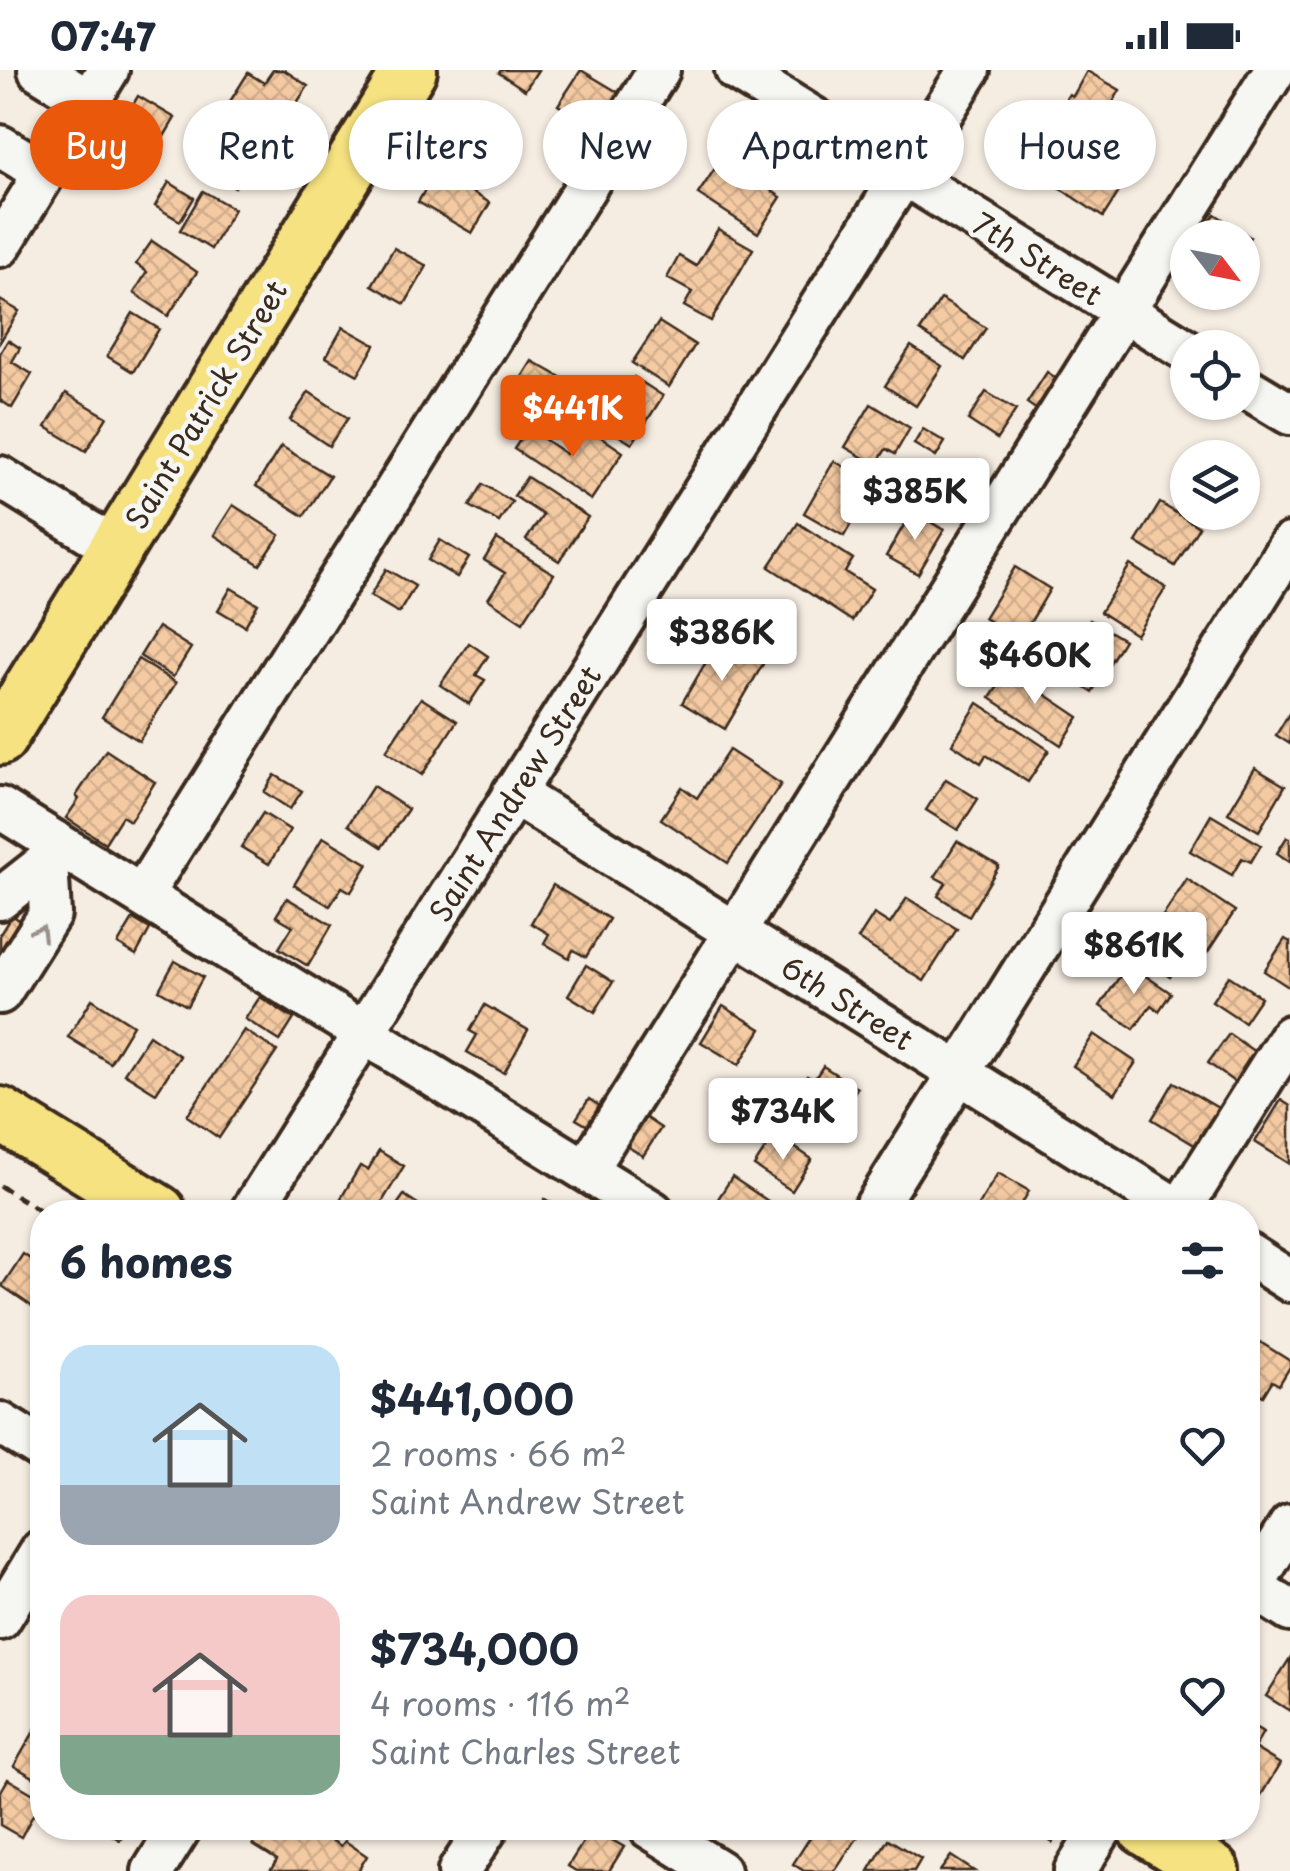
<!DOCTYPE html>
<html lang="en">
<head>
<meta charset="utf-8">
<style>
	:root { --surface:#fff; --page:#f2f2f3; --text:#1f2937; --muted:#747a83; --accent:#ea580c }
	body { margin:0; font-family:"Playpen Sans",sans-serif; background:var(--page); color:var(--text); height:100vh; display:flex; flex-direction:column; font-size:38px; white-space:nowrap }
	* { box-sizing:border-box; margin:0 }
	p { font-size:32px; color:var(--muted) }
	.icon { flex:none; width:55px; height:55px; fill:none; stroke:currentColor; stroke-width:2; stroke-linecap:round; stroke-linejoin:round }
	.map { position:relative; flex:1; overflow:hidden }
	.side { position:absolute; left:30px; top:1130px; width:1230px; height:640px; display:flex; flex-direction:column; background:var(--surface); border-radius:40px; box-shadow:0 2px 8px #0004 }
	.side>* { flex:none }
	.guide { position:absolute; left:30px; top:30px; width:1230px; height:90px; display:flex; gap:20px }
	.needle { width:65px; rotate:122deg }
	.buttons { position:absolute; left:1170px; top:150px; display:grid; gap:20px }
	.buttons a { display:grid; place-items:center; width:90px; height:90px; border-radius:50%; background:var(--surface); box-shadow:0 2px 8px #0004; font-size:50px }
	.price { position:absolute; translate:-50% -85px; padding:0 22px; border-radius:10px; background:#fff; color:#222; font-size:32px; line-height:65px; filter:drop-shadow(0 2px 5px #0008) }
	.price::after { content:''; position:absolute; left:50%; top:60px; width:30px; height:22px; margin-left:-15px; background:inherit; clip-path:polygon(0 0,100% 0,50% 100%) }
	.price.on { background:var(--accent); color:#fff }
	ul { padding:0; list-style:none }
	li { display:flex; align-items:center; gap:30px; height:250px; padding:0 30px }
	li span { display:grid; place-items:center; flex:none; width:280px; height:200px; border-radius:30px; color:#555 }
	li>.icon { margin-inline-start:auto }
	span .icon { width:120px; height:120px; fill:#fffc; stroke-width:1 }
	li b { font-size:42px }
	h2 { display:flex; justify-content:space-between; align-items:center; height:120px; padding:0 30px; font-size:42px }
	.pill { padding:0 35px; border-radius:45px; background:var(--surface); box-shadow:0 2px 8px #0004; font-size:35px; line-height:90px }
	.pill.on { background:var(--accent); color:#fff }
	.status { display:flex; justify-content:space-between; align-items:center; height:70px; padding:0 50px; background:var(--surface); direction:ltr }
	.status svg { height:28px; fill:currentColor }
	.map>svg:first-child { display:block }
	.building { fill:url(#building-cross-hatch); stroke:#3b2a1e; stroke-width:2.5 }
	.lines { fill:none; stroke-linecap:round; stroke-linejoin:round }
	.minor-casing { stroke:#3b2a1e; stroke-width:48 }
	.major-casing { stroke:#3b2a1e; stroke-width:60 }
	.path { stroke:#3b2a1e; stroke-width:5; stroke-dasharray:10 8; stroke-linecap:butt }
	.minor { stroke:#f6f6f2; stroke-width:40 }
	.major { stroke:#f6e281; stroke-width:52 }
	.oneway { stroke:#989088 }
	.labels { text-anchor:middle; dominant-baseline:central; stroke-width:9; stroke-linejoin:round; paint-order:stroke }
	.street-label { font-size:30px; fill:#3b2a1e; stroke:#f6f6f2 }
</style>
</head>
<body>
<div class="status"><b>07:47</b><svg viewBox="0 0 49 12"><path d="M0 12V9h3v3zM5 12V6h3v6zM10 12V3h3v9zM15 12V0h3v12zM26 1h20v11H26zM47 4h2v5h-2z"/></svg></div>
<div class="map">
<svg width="1290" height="1801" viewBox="0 0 1290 1801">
	<defs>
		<pattern id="building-cross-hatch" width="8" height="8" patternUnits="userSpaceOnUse" patternTransform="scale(2.5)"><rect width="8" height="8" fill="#f4caa3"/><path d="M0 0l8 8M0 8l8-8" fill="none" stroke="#d2ae8c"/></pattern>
	</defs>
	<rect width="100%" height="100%" fill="#f6ede2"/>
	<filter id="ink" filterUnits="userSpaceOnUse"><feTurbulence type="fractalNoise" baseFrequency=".01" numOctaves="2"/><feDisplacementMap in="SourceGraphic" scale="20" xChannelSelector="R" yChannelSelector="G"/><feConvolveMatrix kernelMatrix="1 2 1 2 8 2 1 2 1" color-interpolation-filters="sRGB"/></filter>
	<g filter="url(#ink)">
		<!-- building -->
		<g class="building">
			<polygon points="273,0 284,0 308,16 271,72 224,41 248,3 264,13"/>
			<polygon points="501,0 538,0 525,20 499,3"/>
			<polygon points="581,0 619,23 596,59 558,35"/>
			<polygon points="1087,1 1120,20 1097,60 1060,38 1069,24 1073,26"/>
			<polygon points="138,26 175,48 159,75 122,53"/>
			<polygon points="475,45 508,65 498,83 509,90 495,113 451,86"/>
			<polygon points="1049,54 1129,106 1103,147 1023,94"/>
			<polygon points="225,58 268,84 254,107 244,102 235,117 201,97"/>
			<polygon points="722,88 781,127 758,163 698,124"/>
			<polygon points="436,101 490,133 472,163 418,132"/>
			<polygon points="169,112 194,128 180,151 155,136"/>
			<polygon points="203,121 234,139 211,179 180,160"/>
			<polygon points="1215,144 1250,167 1242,179 1242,168 1199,168"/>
			<polygon points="718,159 753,179 711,251 684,236 692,222 667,208 679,186 696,196"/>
			<polygon points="152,171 197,202 168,246 134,223 147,202 136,194"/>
			<polygon points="394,178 427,196 405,234 372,215"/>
			<polygon points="941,229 986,258 965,290 920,261"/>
			<polygon points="0,230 19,241 0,272"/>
			<polygon points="133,243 159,259 133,302 107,286"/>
			<polygon points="659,252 695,275 669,317 632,293"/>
			<polygon points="343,257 375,275 358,305 326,287"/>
			<polygon points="8,270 20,278 12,292 32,304 12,338 0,330 0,283"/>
			<polygon points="911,276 942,296 916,336 885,316"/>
			<polygon points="532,291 562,308 551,325 522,307"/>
			<polygon points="1047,302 1065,314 1044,345 1027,333"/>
			<polygon points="634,307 663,326 632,374 602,355"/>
			<polygon points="309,322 348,348 329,376 290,350"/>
			<polygon points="986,322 1016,340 997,369 968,350"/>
			<polygon points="66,323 107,347 86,381 46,357"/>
			<polygon points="871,334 910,358 895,384 886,379 876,395 845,377"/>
			<polygon points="585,356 623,382 591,430 514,379 528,358 566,384"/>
			<polygon points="923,359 945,372 936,387 914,374"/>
			<polygon points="281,376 330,406 304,446 256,416"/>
			<polygon points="834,391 874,414 844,466 804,443"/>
			<polygon points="527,407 588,447 559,491 526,470 543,445 514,426"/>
			<polygon points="483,414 512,432 499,452 470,436"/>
			<polygon points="1160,433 1199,457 1175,496 1136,472"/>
			<polygon points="233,435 280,465 260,495 214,465"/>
			<polygon points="912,441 944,460 918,504 886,486"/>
			<polygon points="798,453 853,489 845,502 872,519 852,551 769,497"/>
			<polygon points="497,469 554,504 523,552 488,529 505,503 484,490"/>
			<polygon points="440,470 469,488 457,507 428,490"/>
			<polygon points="1130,495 1166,518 1136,565 1100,542"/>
			<polygon points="1015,497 1050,519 1020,570 984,548"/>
			<polygon points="386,499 415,516 399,543 370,526"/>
			<polygon points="231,518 258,534 245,556 218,540"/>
			<polygon points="1090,550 1124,570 1092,622 1058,601"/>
			<polygon points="158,557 191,578 173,607 140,586"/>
			<polygon points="983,559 1014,579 996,607 965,587"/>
			<polygon points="720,568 763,594 725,659 682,633"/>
			<polygon points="469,573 488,586 476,605 485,610 469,634 440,615"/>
			<polygon points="138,589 176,613 139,671 102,647"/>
			<polygon points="1009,600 1079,647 1061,675 990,628"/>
			<polygon points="421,628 457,651 422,705 386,681"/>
			<polygon points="978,633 1049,680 1028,712 986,685 981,693 952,674"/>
			<polygon points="1290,642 1290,674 1276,665"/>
			<polygon points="106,680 155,712 130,751 122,746 105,773 66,748 79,729 76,726"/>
			<polygon points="729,680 781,714 728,793 661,749 682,717 697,728"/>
			<polygon points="1255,698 1285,716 1259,761 1228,743"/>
			<polygon points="275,705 302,721 290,739 264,722"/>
			<polygon points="946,709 978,729 958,760 926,740"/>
			<polygon points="373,716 408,739 382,777 348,755"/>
			<polygon points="263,743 290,760 269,794 241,777"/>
			<polygon points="1211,745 1261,775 1251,792 1242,788 1232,805 1190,781"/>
			<polygon points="323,767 368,794 351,822 342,817 330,836 294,815"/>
			<polygon points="1287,767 1290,768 1290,792 1277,783"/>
			<polygon points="957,771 999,796 969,846 938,826 946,813 935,807"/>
			<polygon points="1187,809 1235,841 1207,883 1159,852"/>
			<polygon points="553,815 609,849 586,887 573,880 569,888 544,873 549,864 531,853"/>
			<polygon points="287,828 332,855 308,896 279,878 293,856 276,846"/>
			<polygon points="907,828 957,859 924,911 858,869 874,844 890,854"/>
			<polygon points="12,845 32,859 0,890 0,864"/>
			<polygon points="133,849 150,859 136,885 118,874"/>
			<polygon points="1151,865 1184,886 1170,907 1138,886"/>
			<polygon points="1285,869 1290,872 1290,918 1264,901"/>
			<polygon points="175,891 203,907 187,936 159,920"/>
			<polygon points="1128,894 1171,923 1159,941 1151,935 1134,959 1100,936"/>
			<polygon points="586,895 613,912 595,942 568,925"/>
			<polygon points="1229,906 1261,927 1244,952 1212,931"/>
			<polygon points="260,927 294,949 280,971 245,949"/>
			<polygon points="92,929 133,955 110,993 68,967"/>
			<polygon points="485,935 528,960 504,1003 467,982 477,965 470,961"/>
			<polygon points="723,936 761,959 739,995 701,972"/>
			<polygon points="244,960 277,981 219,1068 187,1046"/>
			<polygon points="1094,964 1136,992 1115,1024 1073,996"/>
			<polygon points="1229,964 1258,984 1237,1014 1208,993"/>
			<polygon points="149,965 180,986 156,1023 124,1003"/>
			<polygon points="823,996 857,1018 836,1050 796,1023 807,1006 814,1010"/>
			<polygon points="1174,1012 1218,1038 1196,1076 1152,1049"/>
			<polygon points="730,1017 756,1033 746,1050 721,1034"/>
			<polygon points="589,1029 606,1040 593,1059 576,1049"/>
			<polygon points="1281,1030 1290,1036 1290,1094 1255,1072"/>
			<polygon points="643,1046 661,1058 643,1086 625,1075"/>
			<polygon points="775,1064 812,1089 792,1121 754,1096"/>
			<polygon points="379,1081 404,1096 376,1142 334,1140 360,1096 368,1100"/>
			<polygon points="998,1103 1029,1121 1017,1142 974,1142"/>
			<polygon points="732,1107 780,1139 778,1142 726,1142 728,1139 716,1132"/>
			<polygon points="404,1125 430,1142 392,1142"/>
			<polygon points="545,1129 561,1139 559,1142 536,1142"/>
			<polygon points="23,1184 42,1197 42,1221 33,1237 2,1216"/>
			<polygon points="1260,1272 1290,1291 1290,1297 1279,1315 1272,1311 1263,1326 1248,1316 1248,1292"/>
			<polygon points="1290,1588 1290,1641 1266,1626"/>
			<polygon points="40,1651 42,1653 42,1712 14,1696"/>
			<polygon points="1248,1653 1263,1662 1254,1678 1280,1694 1252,1740 1248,1738"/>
			<polygon points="8,1709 42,1729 21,1767 0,1755 0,1723"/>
			<polygon points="100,1758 128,1758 120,1770"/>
			<polygon points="265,1758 287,1758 300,1766 306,1758 312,1758 341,1776 345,1771 367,1786 358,1801 270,1801 277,1790 253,1775"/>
			<polygon points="592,1758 624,1777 609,1801 576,1801 568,1796"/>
			<polygon points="816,1758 864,1758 835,1801 804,1801 793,1794"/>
			<polygon points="888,1769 921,1789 914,1801 869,1801"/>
			<polygon points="951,1786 974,1801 940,1801"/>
		</g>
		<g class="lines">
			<!-- minor casing -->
			<g class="minor-casing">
				<g id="minor">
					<polyline points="39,0 89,31"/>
					<polyline points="736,0 1188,281"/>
					<polyline points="0,76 45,103"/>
					<polyline points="0,176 108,0"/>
					<polyline points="1242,315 1290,344"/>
					<polyline points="0,407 117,479"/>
					<polyline points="513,723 1181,1142"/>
					<polyline points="0,738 653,1142"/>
					<polyline points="142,825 659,0"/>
					<polyline points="0,829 47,792 57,773"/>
					<polyline points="0,923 50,844 47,792"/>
					<polyline points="586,1100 1275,0"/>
					<polyline points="251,1142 969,0"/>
					<polyline points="872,1142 1290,474"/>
					<polyline points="1179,1142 1290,966"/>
					<polyline points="1248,1184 1290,1211"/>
					<polyline points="0,1353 42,1379"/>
					<polyline points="1248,1514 1290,1541"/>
					<polyline points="1248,1523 1290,1455"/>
					<polyline points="0,1549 42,1480"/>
					<polyline points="650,1758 719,1801"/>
					<polyline points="153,1801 180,1758"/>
					<polyline points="459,1801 487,1758"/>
					<polyline points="1075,1801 1102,1758"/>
				</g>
			</g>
			<!-- major casing -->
			<g class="major-casing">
				<g id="major">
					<polyline points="0,668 410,0"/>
					<polyline points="0,1044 159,1142"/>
					<polyline points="1144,1758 1213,1801"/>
				</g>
			</g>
			<!-- path -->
			<g class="path">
				<polyline points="0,1116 43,1142"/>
				<polyline points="1031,1758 1054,1772"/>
			</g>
			<!-- minor -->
			<use href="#minor" class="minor"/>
			<!-- major -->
			<use href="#major" class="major"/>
		</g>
		<!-- one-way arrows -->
		<defs><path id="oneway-chevron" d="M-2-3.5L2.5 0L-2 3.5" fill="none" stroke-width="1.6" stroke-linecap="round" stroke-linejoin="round" transform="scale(2.5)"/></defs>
		<use class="oneway" href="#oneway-chevron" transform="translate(40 862) rotate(-59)"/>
	</g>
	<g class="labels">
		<!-- street labels -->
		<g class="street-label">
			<text transform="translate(1038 188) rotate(32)">7th Street</text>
			<text transform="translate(205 334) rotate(-59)">Saint Patrick Street</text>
			<text transform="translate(514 723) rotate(-58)">Saint Andrew Street</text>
			<text transform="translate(848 932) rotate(32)">6th Street</text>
		</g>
	</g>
</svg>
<div class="buttons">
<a><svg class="needle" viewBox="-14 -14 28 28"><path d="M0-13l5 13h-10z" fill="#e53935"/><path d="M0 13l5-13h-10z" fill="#747a83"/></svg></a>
<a><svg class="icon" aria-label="locate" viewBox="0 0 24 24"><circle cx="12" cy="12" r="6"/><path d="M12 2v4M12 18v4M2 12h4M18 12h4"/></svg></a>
<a><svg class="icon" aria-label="layers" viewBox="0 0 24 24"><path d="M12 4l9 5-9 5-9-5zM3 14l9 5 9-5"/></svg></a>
</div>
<b class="price on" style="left:573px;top:390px">$441K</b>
<b class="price" style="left:915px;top:473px">$385K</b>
<b class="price" style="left:722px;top:614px">$386K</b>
<b class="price" style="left:1035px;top:637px">$460K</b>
<b class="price" style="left:1134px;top:927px">$861K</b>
<b class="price" style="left:783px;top:1093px">$734K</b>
<div class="guide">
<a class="pill on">Buy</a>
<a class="pill">Rent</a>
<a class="pill">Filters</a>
<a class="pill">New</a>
<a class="pill">Apartment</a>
<a class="pill">House</a>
</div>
<section class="side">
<h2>6 homes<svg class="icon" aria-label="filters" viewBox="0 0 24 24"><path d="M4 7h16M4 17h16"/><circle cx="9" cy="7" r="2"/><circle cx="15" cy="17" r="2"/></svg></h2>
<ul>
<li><span style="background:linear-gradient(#bfe0f5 70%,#9aa5b1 0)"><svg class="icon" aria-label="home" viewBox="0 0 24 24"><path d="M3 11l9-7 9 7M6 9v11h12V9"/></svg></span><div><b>$441,000</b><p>2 rooms · 66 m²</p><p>Saint Andrew Street</p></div><svg class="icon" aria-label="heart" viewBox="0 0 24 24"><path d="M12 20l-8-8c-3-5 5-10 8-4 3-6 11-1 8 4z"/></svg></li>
<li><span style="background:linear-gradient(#f6c9c9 70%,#7fa58c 0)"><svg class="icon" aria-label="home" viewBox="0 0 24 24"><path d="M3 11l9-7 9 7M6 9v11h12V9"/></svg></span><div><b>$734,000</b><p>4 rooms · 116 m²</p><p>Saint Charles Street</p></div><svg class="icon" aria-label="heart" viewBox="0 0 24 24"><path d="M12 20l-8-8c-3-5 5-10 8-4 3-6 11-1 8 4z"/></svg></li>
</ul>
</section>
</div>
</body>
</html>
